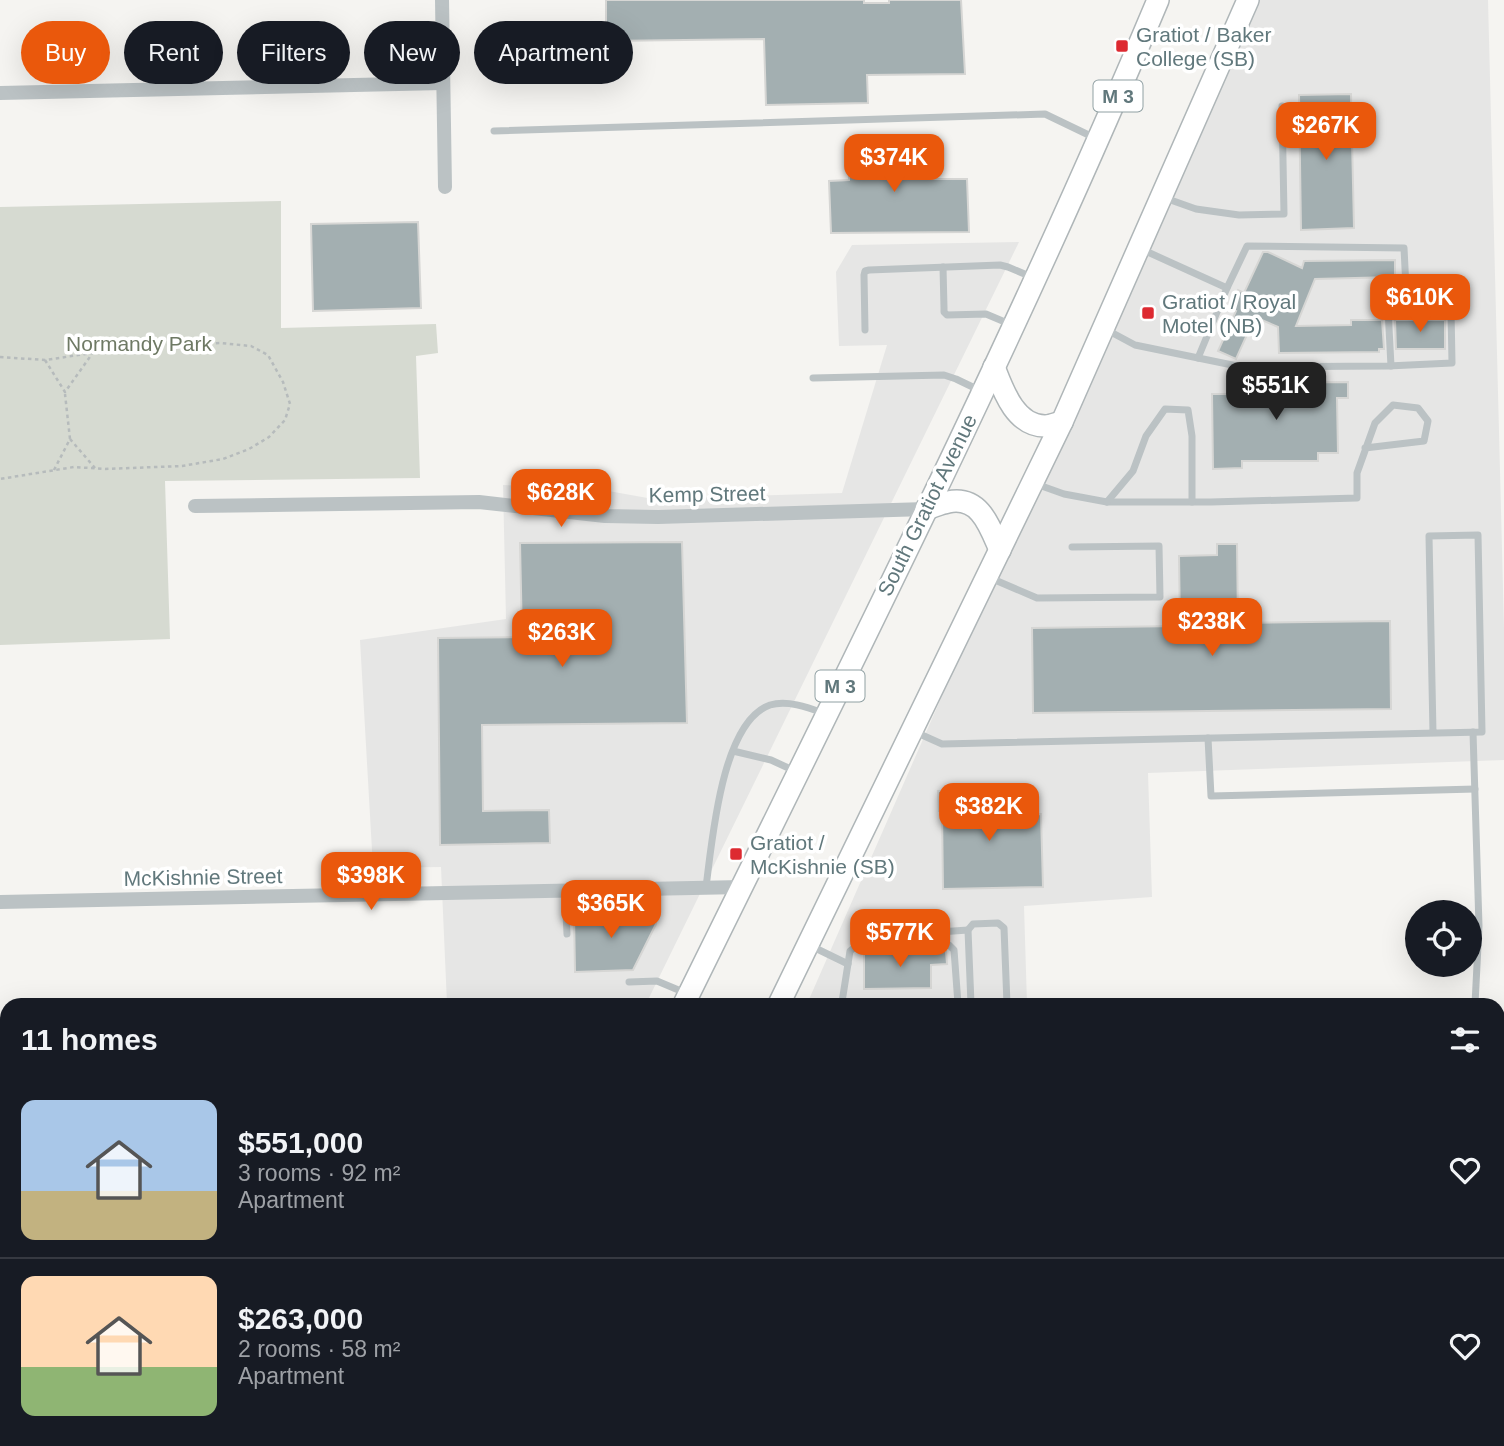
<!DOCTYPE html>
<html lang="en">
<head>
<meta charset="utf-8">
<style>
	:root { --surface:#171b24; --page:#242831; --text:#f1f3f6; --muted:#9ea1a6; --line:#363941; --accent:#ea580c }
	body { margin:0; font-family:Arial,sans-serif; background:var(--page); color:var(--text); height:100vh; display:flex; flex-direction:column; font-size:26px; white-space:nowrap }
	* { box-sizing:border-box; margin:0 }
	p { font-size:23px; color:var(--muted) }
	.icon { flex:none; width:38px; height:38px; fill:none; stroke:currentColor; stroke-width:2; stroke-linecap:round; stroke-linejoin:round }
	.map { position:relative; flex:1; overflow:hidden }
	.sheet { position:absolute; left:0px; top:998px; width:1505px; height:450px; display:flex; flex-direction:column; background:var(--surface); border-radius:21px 21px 0 0; box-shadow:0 7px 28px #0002 }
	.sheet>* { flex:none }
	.hud { position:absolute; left:21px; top:21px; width:700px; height:63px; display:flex; gap:14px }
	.tools { position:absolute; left:1405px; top:900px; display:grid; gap:14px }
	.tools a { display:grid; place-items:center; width:77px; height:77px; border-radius:50%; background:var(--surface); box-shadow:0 7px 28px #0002; font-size:35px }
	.price { position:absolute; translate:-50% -60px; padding:0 16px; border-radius:14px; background:var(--accent); color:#fff; font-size:23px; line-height:46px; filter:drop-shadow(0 2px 4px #0008) }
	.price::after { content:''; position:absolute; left:50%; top:42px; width:21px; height:16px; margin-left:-10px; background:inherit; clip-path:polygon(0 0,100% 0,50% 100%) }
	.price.active { background:#222; color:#fff }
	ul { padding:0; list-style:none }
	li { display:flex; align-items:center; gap:21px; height:175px; padding:0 21px }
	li+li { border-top:2px solid var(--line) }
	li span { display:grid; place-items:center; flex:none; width:196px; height:140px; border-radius:14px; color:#555 }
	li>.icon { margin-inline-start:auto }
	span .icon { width:84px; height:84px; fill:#fffc; stroke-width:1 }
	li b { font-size:30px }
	h2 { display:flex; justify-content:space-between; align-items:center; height:84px; padding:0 21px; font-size:30px }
	.pill { padding:0 24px; border-radius:32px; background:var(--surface); box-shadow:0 7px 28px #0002; font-size:24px; line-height:63px }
	.pill.active { background:var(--accent); color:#fff }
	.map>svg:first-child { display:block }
	.built { fill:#e6e6e5 }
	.green { fill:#d6dad1 }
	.building { fill:#a3afb1; stroke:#d6d6d4; stroke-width:2 }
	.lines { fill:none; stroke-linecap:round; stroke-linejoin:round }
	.primary-casing { stroke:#afb6b8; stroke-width:24 }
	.path { stroke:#b6bbbc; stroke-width:2.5; stroke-dasharray:3.5 3.5; stroke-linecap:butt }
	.service { stroke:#bbc2c4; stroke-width:7 }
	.minor { stroke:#bbc2c4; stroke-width:14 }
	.primary { stroke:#fff; stroke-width:21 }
	.poi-dot { fill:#dd2a31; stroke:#fff; stroke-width:2.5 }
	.labels { text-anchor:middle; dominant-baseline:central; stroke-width:7; stroke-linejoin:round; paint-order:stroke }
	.shield { fill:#fff; stroke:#90a0a3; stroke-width:2 }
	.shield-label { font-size:19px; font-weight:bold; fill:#61787c }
	.poi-label { font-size:21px; fill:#61787c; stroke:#fff; text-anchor:start }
	.park-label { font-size:21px; fill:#6e7964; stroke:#fff }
	.street-label { font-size:21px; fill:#61787c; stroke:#fff }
</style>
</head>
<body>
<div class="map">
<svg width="1504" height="1446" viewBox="0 0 1504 1446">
	<rect width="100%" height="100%" fill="#f5f4f1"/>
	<!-- built -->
	<g class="built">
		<polygon points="1247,0 1488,0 1504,628 1504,760 1148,773 1152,897 1024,906 1027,1004 807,1004"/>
		<polygon points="1019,242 646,1004 447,1004 441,867 373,868 360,640 506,619 503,485 603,490 653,499 842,493 887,345 839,346 836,272 852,245"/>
		<polygon points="249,1440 433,1440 430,1446 249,1446"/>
		<polygon points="606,1440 1298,1440 1299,1446 603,1446"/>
	</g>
	<!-- green -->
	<g class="green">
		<polygon points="281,201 281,328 436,324 438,353 416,356 420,478 165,481 170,639 0,645 0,207"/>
		<polygon points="1498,1369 1504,1370 1504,1446 1299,1446 1298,1440 1498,1440"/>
	</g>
	<!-- building -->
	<g class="building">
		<polygon points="606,0 864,0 864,3 889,3 889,0 961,0 965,74 867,75 868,103 766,105 764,39 606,41"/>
		<polygon points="1351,94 1354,228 1301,230 1299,95"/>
		<polygon points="912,140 914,179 967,179 969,232 831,233 829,181 849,180 848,141"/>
		<polygon points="418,222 421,308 313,311 311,224"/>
		<polygon points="1263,252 1268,252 1302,268 1304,261 1395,260 1395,277 1315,279 1296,326 1351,325 1351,320 1382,320 1384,349 1379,349 1379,352 1279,353 1278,327 1255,317 1236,359 1218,351 1236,311 1229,308 1238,290 1244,293"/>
		<polygon points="1395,320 1445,320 1445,349 1396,349"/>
		<polygon points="1348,382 1348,398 1337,398 1338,453 1318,453 1318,461 1242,461 1242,468 1213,469 1212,394 1233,394 1233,383"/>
		<polygon points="682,542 687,723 482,725 483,811 549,810 550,843 440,845 438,638 522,637 520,543"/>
		<polygon points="1217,544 1237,544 1238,623 1390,621 1391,709 1033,713 1032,628 1180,626 1179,556 1217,555"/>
		<polygon points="1004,790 1005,815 1041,814 1043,887 943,889 942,811 939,811 938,791"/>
		<polygon points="655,911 656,924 633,970 575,972 574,914"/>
		<polygon points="864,950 946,951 947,964 931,965 931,988 864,989"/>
	</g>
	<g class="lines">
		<!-- primary casing -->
		<g class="primary-casing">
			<g id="primary">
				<path d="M994,367C1003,390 1015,426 1045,426C1051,426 1057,423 1062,422"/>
				<path d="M926,509C933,507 941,503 948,502C980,495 990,527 1000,550"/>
				<path d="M684,1004C847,673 1015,341 1158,0"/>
				<polyline points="779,1004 1062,422 1248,0"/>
				<polyline points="465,1446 468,1440"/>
				<polyline points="560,1446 563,1440"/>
			</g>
		</g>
		<!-- path -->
		<g class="path">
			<polyline points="0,357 45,360 140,346 220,343 251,346 268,355 283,382 290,404 285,420 269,437 249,449 223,459 182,466 105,469 74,467 0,479"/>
			<polyline points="45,360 65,392 92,354"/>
			<polyline points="70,439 95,468"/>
			<polyline points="54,470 70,439 65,394"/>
		</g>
		<!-- service -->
		<g class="service">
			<polyline points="494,131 1045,114 1097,139"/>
			<polyline points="1165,198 1196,209 1239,215 1284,214 1282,106"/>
			<polyline points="943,267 944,308 944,312 947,315 986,314 1012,325"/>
			<polyline points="865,330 864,275 865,271 869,270 1000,265 1008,267 1034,278"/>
			<polyline points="1107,330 1135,345 1242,367 1388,366 1452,363 1451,310 1407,308 1404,248 1247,246 1227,288 1141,249"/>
			<polyline points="1198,358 1227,288"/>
			<polyline points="1391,366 1388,309 1407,308"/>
			<polyline points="813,378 944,375 956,379 981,391"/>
			<polyline points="1036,484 1064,494 1107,502 1211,502 1357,498 1357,473 1375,423 1393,405 1418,408 1428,421 1424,441 1365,448"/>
			<polyline points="1107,502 1133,471 1146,436 1165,409 1188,410 1192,436 1192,502"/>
			<polyline points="988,577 1037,598 1160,597 1159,546 1072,547"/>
			<polyline points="913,731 942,744 1482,732 1478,535 1429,536 1433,733"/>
			<polyline points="1473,732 1479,926 1475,1004"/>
			<polyline points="1208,738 1211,796 1475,789"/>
			<polyline points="733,751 771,760 795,771"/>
			<path d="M706,887C712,843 721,722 770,705C787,700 807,707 823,713"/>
			<polyline points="565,891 567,934"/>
			<polyline points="859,944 949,945 954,950 958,1004"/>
			<polyline points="811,946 848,964"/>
			<polyline points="629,982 657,981 688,994"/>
			<polyline points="845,1004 842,1002 850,951 868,937 968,930"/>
			<polyline points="971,1004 968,930 973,924 998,923 1004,928 1007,1004"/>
			<polyline points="953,1446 956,1440"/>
			<polyline points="1258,1446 1259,1440"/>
		</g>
		<!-- minor -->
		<g class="minor">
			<polyline points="442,0 445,187"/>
			<polyline points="0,93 443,83"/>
			<polyline points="195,506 479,502 605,516 658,517 926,509"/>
			<polyline points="0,902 742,887"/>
			<polyline points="1498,1049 1504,1049"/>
			<polyline points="0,1370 7,1370"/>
		</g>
		<!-- primary -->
		<use href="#primary" class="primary"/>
	</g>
	<!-- markers -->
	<g class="poi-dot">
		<rect x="1115" y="39" width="14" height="14" rx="3.5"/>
		<rect x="1141" y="306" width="14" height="14" rx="3.5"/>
		<rect x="729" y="847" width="14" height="14" rx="3.5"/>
	</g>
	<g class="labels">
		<!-- shield labels -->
		<g class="shield">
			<rect x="1093.5" y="80.5" width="49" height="31" rx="5"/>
			<rect x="815.5" y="670.5" width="49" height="31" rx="5"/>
		</g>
		<g class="shield-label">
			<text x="1118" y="96">M 3</text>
			<text x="840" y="686">M 3</text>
		</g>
		<!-- poi labels -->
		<g class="poi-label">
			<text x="1136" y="34">Gratiot / Baker<tspan x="1136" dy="24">College (SB)</tspan></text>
			<text x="1162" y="301">Gratiot / Royal<tspan x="1162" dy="24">Motel (NB)</tspan></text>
			<text x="750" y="842">Gratiot /<tspan x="750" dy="24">McKishnie (SB)</tspan></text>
		</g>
		<!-- park labels -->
		<g class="park-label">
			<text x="139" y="343">Normandy Park</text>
		</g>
		<!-- street labels -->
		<g class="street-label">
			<text transform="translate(707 494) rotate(-1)">Kemp Street</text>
			<text transform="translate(927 505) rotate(-64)">South Gratiot Avenue</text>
			<text transform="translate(203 877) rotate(-1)">McKishnie Street</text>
		</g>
	</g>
</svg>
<div class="tools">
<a><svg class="icon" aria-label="locate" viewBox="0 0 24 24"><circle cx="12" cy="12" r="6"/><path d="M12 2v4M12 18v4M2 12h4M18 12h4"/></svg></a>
</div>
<b class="price" style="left:1326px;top:162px">$267K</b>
<b class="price" style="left:894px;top:194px">$374K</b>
<b class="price" style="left:1420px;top:334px">$610K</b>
<b class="price active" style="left:1276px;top:422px">$551K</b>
<b class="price" style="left:561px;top:529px">$628K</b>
<b class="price" style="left:1212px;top:658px">$238K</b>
<b class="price" style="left:562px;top:669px">$263K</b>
<b class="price" style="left:989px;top:843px">$382K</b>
<b class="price" style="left:371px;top:912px">$398K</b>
<b class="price" style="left:611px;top:940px">$365K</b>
<b class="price" style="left:900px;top:969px">$577K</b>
<div class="hud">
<a class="pill active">Buy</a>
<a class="pill">Rent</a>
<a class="pill">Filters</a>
<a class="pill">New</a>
<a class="pill">Apartment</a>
</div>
<section class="sheet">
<h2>11 homes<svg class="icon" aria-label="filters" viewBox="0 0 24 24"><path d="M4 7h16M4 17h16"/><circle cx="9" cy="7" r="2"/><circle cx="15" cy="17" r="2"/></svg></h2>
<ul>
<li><span style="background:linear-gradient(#a9c7e8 65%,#c2b280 0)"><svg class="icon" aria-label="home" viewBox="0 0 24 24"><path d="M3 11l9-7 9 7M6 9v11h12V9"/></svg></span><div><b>$551,000</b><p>3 rooms · 92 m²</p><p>Apartment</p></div><svg class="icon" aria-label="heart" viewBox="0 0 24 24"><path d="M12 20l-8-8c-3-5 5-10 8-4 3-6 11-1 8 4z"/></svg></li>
<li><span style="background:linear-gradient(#ffd9b3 65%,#8fb573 0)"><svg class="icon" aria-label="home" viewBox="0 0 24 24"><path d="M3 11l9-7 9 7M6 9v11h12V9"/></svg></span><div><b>$263,000</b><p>2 rooms · 58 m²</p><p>Apartment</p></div><svg class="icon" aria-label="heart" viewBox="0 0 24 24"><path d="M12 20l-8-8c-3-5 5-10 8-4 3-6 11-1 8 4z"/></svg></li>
</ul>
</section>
</div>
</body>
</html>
